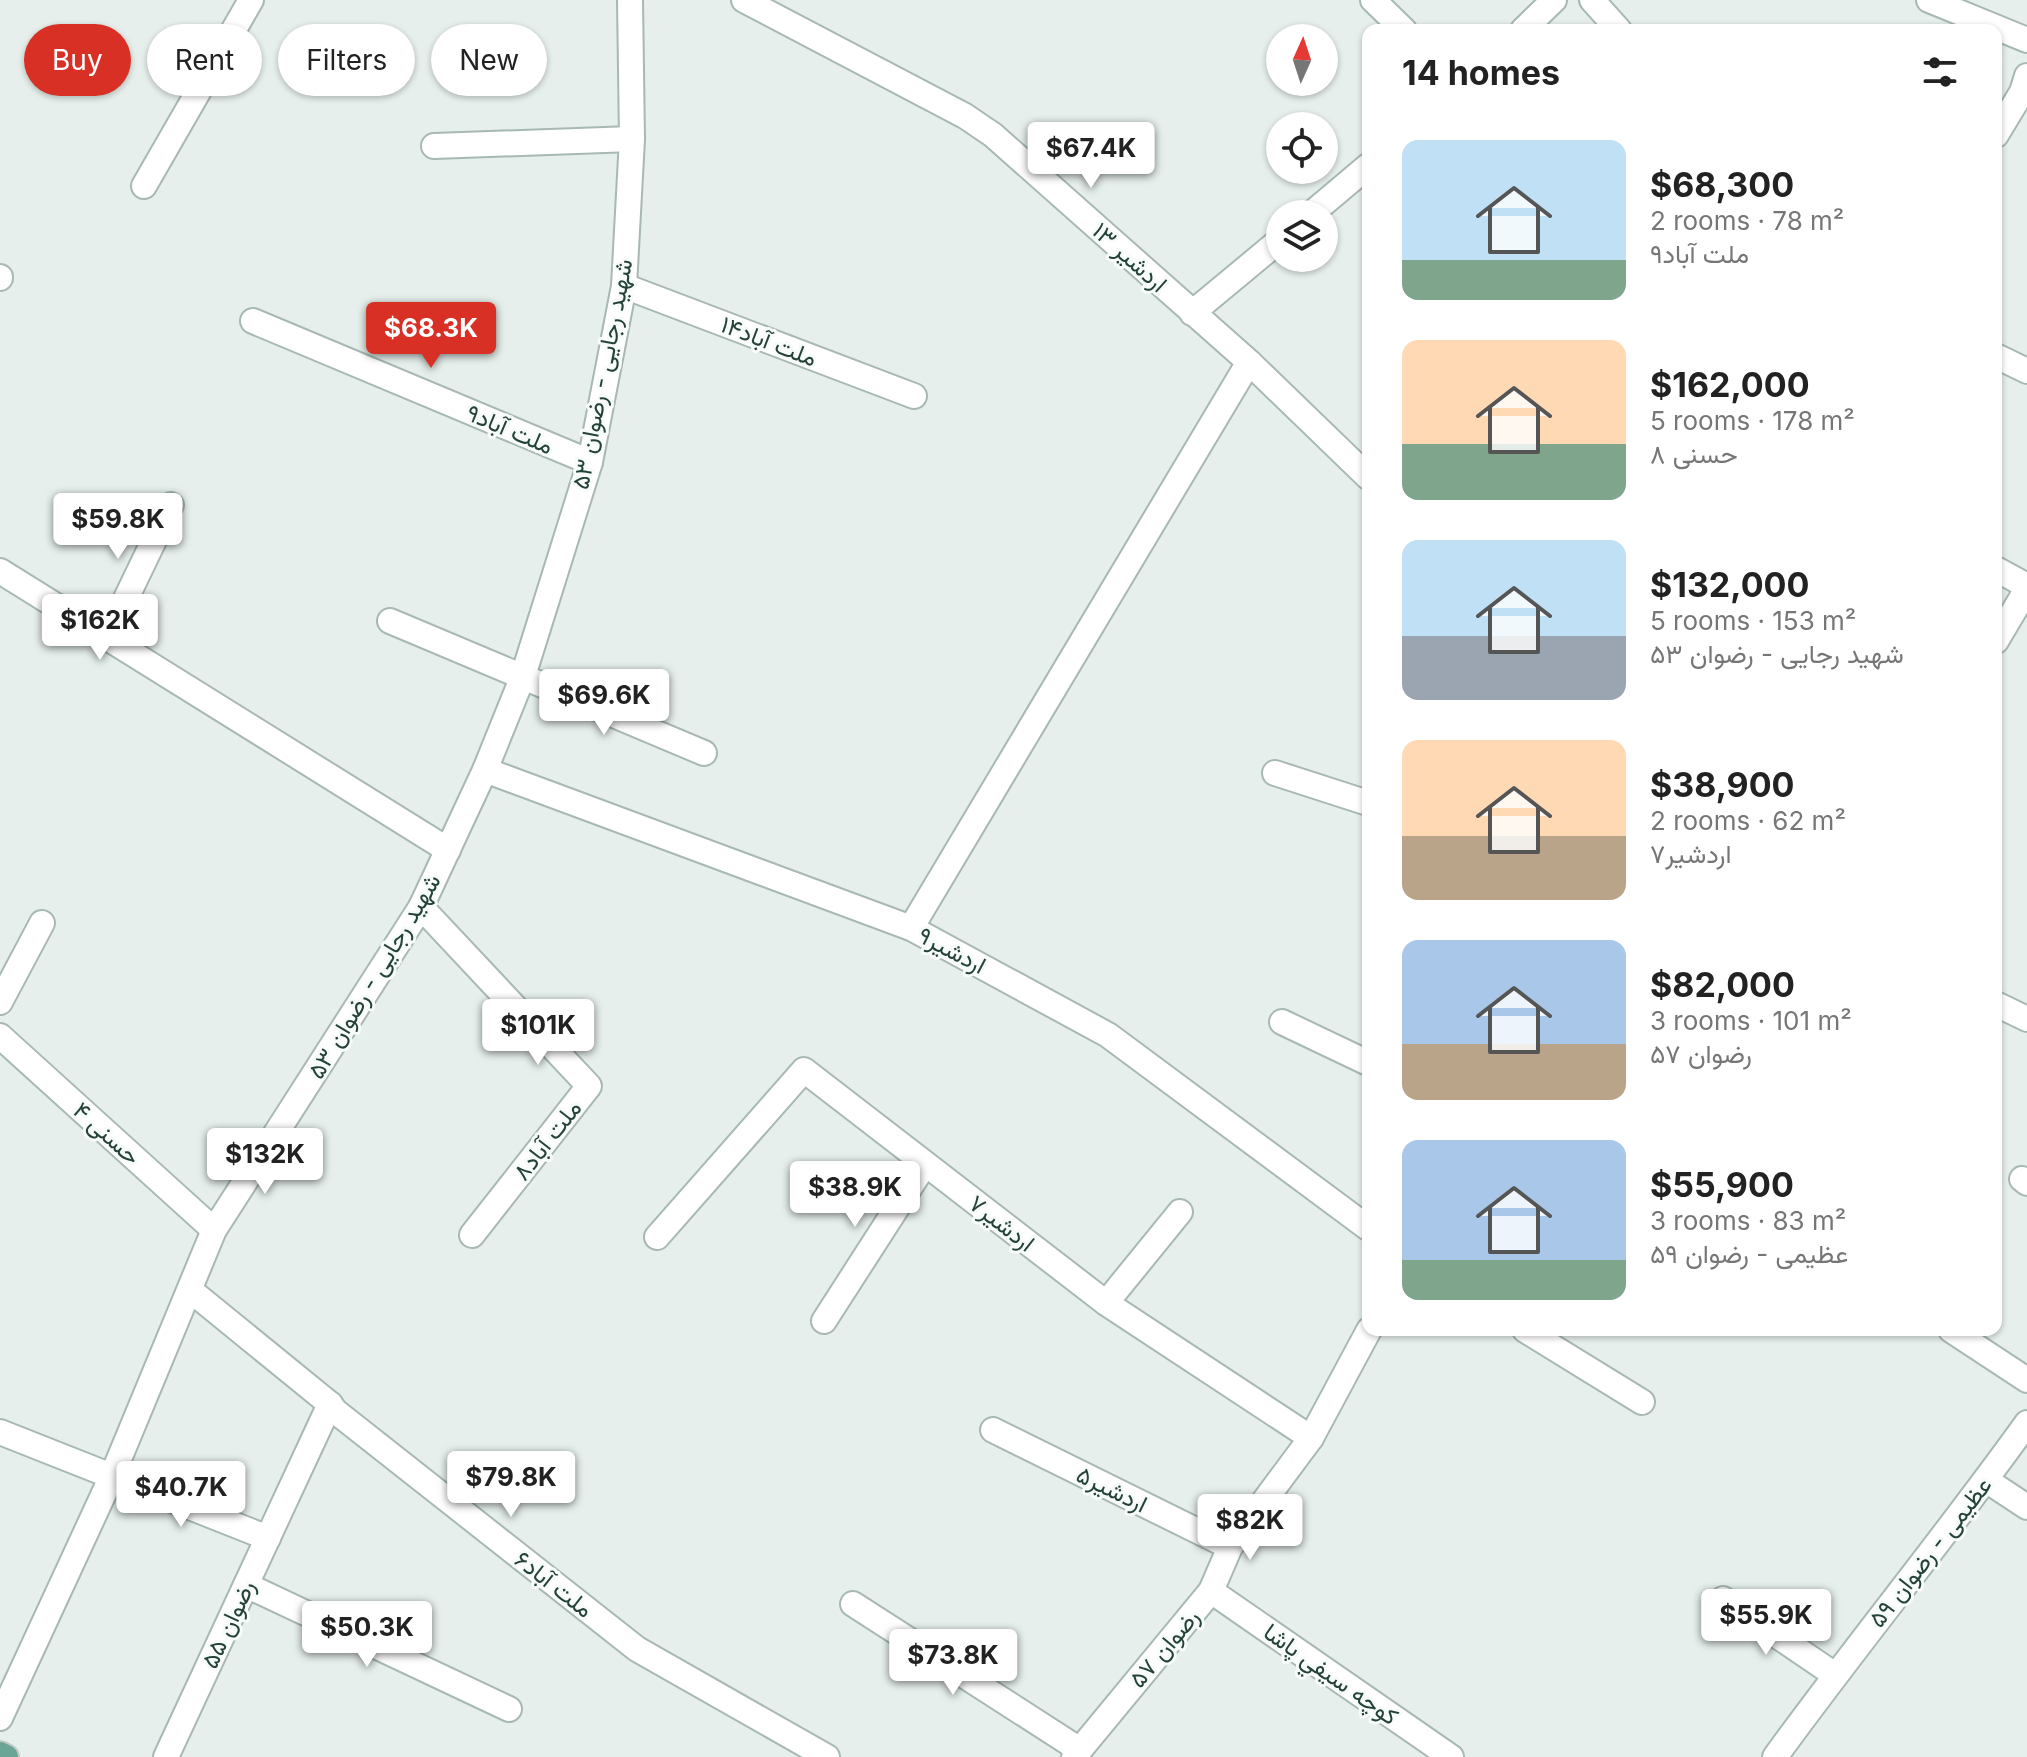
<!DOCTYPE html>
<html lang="en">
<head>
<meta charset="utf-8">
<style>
	:root { --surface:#fff; --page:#f6f6f6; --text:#222; --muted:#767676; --accent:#d93025 }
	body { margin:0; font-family:Inter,Vazirmatn,sans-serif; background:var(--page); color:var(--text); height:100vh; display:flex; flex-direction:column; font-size:30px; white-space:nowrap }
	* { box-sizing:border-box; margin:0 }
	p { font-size:26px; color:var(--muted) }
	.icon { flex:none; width:44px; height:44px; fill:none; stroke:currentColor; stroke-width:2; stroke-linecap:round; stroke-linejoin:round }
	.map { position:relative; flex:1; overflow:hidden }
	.sheet { position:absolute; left:1362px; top:24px; width:640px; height:1312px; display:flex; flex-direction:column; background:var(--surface); border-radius:16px; box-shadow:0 2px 6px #0004 }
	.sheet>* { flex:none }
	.top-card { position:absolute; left:24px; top:24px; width:760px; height:72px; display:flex; gap:16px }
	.needle { width:52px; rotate:3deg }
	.fabs { position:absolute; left:1266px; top:24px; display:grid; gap:16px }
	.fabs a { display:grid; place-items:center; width:72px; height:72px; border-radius:50%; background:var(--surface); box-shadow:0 2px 6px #0004; font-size:40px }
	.price { position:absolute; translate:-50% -68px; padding:0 18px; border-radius:8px; background:#fff; color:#222; font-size:26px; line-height:52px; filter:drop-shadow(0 2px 4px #0008) }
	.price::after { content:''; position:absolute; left:50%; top:48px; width:24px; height:18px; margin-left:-12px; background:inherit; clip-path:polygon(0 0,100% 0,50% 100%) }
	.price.active { background:var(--accent); color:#fff }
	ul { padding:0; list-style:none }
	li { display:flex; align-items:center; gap:24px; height:200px; padding:0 40px }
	li span { display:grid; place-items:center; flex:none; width:224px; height:160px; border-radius:16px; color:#555 }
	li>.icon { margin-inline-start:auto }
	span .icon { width:96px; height:96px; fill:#fffc; stroke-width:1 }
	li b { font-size:34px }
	h2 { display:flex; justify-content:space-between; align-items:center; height:96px; padding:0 40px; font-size:34px }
	.chip { padding:0 28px; border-radius:36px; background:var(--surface); box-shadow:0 2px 6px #0004; font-size:28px; line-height:72px }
	.chip.active { background:var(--accent); color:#fff }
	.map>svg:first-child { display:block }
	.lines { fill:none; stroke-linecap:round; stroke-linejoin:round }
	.minor-casing { stroke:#a8b8b2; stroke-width:28 }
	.major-casing { stroke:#c2cac8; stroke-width:28 }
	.minor { stroke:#fff; stroke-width:24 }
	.major { stroke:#6aa596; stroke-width:24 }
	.labels { text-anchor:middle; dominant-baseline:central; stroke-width:6; stroke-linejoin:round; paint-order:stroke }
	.street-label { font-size:24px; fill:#24423a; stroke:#f7fbf9 }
</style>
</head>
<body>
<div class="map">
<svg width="2027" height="1757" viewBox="0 0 2027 1757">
	<rect width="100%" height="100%" fill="#e6efeb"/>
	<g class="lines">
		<!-- minor casing -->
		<g class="minor-casing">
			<g id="minor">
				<polyline points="744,0 965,116 993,135 1249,362 1368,477"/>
				<polyline points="1373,0 1404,30"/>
				<polyline points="1592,0 1619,30"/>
				<polyline points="1929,0 2027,40"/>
				<polyline points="1523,30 1554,0"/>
				<polyline points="1996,135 2022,92 2027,76"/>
				<polyline points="434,146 632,139"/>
				<polyline points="144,186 251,0"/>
				<polyline points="1311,214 1368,166"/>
				<polyline points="0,278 0,277"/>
				<polyline points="624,286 914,396"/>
				<polyline points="1192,313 1280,240"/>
				<polyline points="253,321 590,462"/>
				<polyline points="1996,356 2027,371"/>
				<polyline points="1996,569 2027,586"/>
				<polyline points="0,571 448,850"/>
				<polyline points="390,621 704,753"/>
				<polyline points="107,638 171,505"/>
				<polyline points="1996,641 2027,589"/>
				<polyline points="485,770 911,928 1108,1035 1368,1228"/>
				<polyline points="1275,773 1368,803"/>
				<polyline points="421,907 589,1086 472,1235"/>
				<polyline points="911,928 1249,362"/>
				<polyline points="0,1002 42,923"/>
				<polyline points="1996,1004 2027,1019"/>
				<polyline points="1282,1022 1368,1063"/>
				<polyline points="0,1036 214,1230"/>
				<polyline points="2022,1179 2027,1183"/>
				<polyline points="657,1237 804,1070 1106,1303 1311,1438"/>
				<polyline points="190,1290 330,1404 335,1411 637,1649 827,1757"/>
				<polyline points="1106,1303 1180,1212"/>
				<polyline points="824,1321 925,1164"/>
				<polyline points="1525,1330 1642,1402"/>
				<polyline points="1951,1330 2027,1380"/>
				<polyline points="993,1430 1230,1547"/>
				<polyline points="0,1432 268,1538"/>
				<polyline points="1986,1480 2027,1507"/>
				<polyline points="246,1585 509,1709"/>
				<polyline points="1211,1591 1451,1757"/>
				<polyline points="1723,1599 1835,1675"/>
				<polyline points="853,1604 1080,1750"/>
				<polyline points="0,1718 112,1476 214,1230 421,907 485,770 523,676 590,462 624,286 632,139 630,0"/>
				<polyline points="166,1757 330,1404"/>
				<polyline points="1074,1757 1211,1591 1230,1547 1311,1438 1369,1330"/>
				<path d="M1775,1757C1857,1644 1946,1536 2027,1423"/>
			</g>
		</g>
		<!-- major casing -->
		<g class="major-casing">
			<polyline id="major" points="0,1754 6,1757"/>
		</g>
		<!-- minor -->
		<use href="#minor" class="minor"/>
		<!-- major -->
		<use href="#major" class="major"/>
	</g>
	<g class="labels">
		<!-- street labels -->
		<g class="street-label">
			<text transform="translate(1130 257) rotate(42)">اردشیر ۱۳</text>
			<text transform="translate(769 341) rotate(21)">ملت آباد۱۴</text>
			<text transform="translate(602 374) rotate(-79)">شهید رجایی - رضوان ۵۳</text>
			<text transform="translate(510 429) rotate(23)">ملت آباد۹</text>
			<text transform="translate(952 950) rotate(28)">اردشیر۹</text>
			<text transform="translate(374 976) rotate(-59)">شهید رجایی - رضوان ۵۳</text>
			<text transform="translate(107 1133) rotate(42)">حسنی ۴</text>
			<text transform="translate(547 1140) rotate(-52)">ملت آباد۸</text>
			<text transform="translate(1002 1223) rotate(38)">اردشیر۷</text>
			<text transform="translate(1112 1489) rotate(26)">اردشیر۵</text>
			<text transform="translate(1930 1552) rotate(-52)">عظیمی - رضوان ۵۹</text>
			<text transform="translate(554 1584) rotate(38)">ملت آباد۶</text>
			<text transform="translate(228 1624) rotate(-65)">رضوان ۵۵</text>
			<text transform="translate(1164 1648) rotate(-50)">رضوان ۵۷</text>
			<text transform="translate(1331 1674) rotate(35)">كوچه سيفي پاشا</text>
		</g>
	</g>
</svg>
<div class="fabs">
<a><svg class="needle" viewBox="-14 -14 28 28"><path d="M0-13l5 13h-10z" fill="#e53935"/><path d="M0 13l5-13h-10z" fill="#767676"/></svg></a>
<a><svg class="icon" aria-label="locate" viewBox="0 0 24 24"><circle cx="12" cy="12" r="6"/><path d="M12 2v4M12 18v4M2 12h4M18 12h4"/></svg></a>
<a><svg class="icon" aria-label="layers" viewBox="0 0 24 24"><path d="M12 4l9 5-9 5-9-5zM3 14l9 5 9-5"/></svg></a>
</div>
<b class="price" style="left:1091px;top:190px">$67.4K</b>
<b class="price active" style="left:431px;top:370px">$68.3K</b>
<b class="price" style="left:118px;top:561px">$59.8K</b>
<b class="price" style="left:100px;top:662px">$162K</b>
<b class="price" style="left:604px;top:737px">$69.6K</b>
<b class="price" style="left:538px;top:1067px">$101K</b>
<b class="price" style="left:265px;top:1196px">$132K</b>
<b class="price" style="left:855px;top:1229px">$38.9K</b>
<b class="price" style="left:511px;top:1519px">$79.8K</b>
<b class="price" style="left:181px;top:1529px">$40.7K</b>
<b class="price" style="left:1250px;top:1562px">$82K</b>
<b class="price" style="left:1766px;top:1657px">$55.9K</b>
<b class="price" style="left:367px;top:1669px">$50.3K</b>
<b class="price" style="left:953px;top:1697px">$73.8K</b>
<div class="top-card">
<a class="chip active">Buy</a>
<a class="chip">Rent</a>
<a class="chip">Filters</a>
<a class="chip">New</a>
</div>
<section class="sheet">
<h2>14 homes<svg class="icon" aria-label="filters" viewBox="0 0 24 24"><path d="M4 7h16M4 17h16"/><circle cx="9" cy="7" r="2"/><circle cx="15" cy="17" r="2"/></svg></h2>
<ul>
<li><span style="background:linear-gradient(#bfe0f5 75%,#7fa58c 0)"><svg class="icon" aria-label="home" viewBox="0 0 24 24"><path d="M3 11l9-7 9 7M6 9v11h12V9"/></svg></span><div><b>$68,300</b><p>2 rooms · 78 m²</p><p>ملت آباد۹</p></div></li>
<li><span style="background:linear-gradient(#ffd9b3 65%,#7fa58c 0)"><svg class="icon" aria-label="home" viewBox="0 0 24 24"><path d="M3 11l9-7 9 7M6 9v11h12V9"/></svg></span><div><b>$162,000</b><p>5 rooms · 178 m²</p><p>حسنی ۸</p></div></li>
<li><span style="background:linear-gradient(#bfe0f5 60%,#9aa5b1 0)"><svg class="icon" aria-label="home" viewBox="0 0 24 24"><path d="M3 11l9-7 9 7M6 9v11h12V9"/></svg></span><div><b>$132,000</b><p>5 rooms · 153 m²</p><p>شهید رجایی - رضوان ۵۳</p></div></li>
<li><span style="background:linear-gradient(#ffd9b3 60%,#b9a48a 0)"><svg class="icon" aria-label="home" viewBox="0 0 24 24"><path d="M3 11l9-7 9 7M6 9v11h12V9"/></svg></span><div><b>$38,900</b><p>2 rooms · 62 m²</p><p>اردشیر۷</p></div></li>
<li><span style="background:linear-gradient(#a9c7e8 65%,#b9a48a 0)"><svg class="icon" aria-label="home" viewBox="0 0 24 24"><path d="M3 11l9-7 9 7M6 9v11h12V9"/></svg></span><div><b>$82,000</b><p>3 rooms · 101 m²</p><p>رضوان ۵۷</p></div></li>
<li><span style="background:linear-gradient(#a9c7e8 75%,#7fa58c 0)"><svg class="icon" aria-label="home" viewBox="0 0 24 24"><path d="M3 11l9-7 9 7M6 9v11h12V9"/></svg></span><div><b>$55,900</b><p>3 rooms · 83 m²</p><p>عظیمی - رضوان ۵۹</p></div></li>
</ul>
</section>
</div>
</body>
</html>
